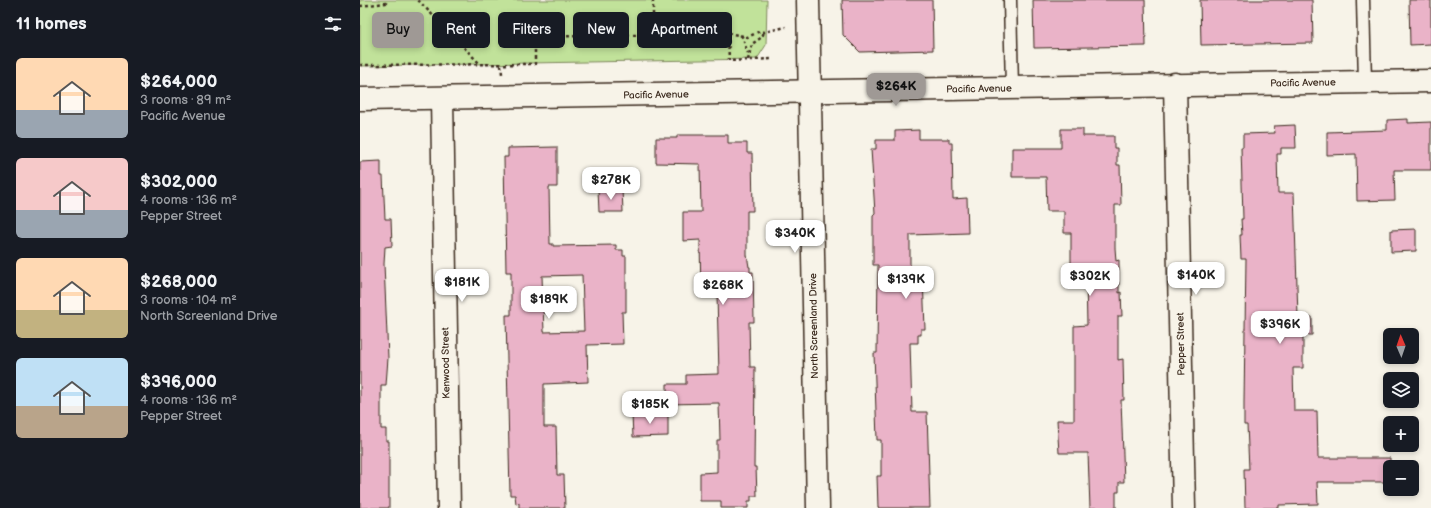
<!DOCTYPE html>
<html lang="en">
<head>
<meta charset="utf-8">
<style>
	:root { --surface:#171b24; --page:#242831; --text:#f1f3f6; --muted:#9ea1a6; --accent:#9f9995 }
	body { margin:0; font-family:"Balsamiq Sans",sans-serif; background:var(--page); color:var(--text); height:100vh; display:flex; flex-direction:column; font-size:15px; white-space:nowrap }
	* { box-sizing:border-box; margin:0 }
	p { font-size:13px; color:var(--muted) }
	.icon { flex:none; width:22px; height:22px; fill:none; stroke:currentColor; stroke-width:2; stroke-linecap:round; stroke-linejoin:round }
	.map { position:relative; flex:1; overflow:hidden }
	.side { display:flex; flex-direction:column; background:var(--surface); width:360px }
	.side>* { flex:none }
	.hud { position:absolute; left:12px; top:12px; width:380px; height:36px; display:flex; gap:8px }
	.needle { width:26px; rotate:358deg }
	.fabs { position:absolute; left:1023px; top:328px; display:grid; gap:8px }
	.fabs a { display:grid; place-items:center; width:36px; height:36px; border-radius:6px; background:var(--surface); box-shadow:0 2px 6px #0003; font-size:20px }
	.price { position:absolute; translate:-50% -34px; padding:0 9px; border-radius:8px; background:#fff; color:#222; font-size:13px; line-height:26px; filter:drop-shadow(0 1px 2px #0008) }
	.price::after { content:''; position:absolute; left:50%; top:24px; width:12px; height:9px; margin-left:-6px; background:inherit; clip-path:polygon(0 0,100% 0,50% 100%) }
	.price.active { background:var(--accent); color:#111 }
	ul { padding:0; list-style:none }
	li { display:flex; align-items:center; gap:12px; height:100px; padding:0 16px }
	li span { display:grid; place-items:center; flex:none; width:112px; height:80px; border-radius:6px; color:#555 }
	li>.icon { margin-inline-start:auto }
	span .icon { width:48px; height:48px; fill:#fffc; stroke-width:1 }
	li b { font-size:17px }
	h2 { display:flex; justify-content:space-between; align-items:center; height:48px; padding:0 16px; font-size:17px }
	.chip { padding:0 14px; border-radius:6px; background:var(--surface); box-shadow:0 2px 6px #0003; font-size:14px; line-height:36px }
	.chip.active { background:var(--accent); color:#111 }
	main { display:flex; flex:1; min-height:0 }
	.map>svg:first-child { display:block }
	.green { fill:#c1e29a; stroke:#7e865c }
	.building { fill:#eab3c8; stroke:#3b2a1e; fill-rule:evenodd }
	.lines { fill:none; stroke-linecap:round; stroke-linejoin:round }
	.service-casing { stroke:#3b2a1e; stroke-width:15 }
	.minor-casing { stroke:#3b2a1e; stroke-width:25 }
	.path { stroke:#3b2a1e; stroke-width:2.5; stroke-dasharray:3 3; stroke-linecap:butt }
	.service { stroke:#f7f3e8; stroke-width:12 }
	.minor { stroke:#f7f3e8; stroke-width:22 }
	.labels { text-anchor:middle; dominant-baseline:central; stroke-width:3.5; stroke-linejoin:round; paint-order:stroke }
	.street-label { font-size:10px; fill:#3b2a1e; stroke:#f7f3e8 }
</style>
</head>
<body>
<main>
<section class="side">
<h2>11 homes<svg class="icon" aria-label="filters" viewBox="0 0 24 24"><path d="M4 7h16M4 17h16"/><circle cx="9" cy="7" r="2"/><circle cx="15" cy="17" r="2"/></svg></h2>
<ul>
<li><span style="background:linear-gradient(#ffd9b3 65%,#9aa5b1 0)"><svg class="icon" aria-label="home" viewBox="0 0 24 24"><path d="M3 11l9-7 9 7M6 9v11h12V9"/></svg></span><div><b>$264,000</b><p>3 rooms · 89 m²</p><p>Pacific Avenue</p></div></li>
<li><span style="background:linear-gradient(#f6c9c9 65%,#9aa5b1 0)"><svg class="icon" aria-label="home" viewBox="0 0 24 24"><path d="M3 11l9-7 9 7M6 9v11h12V9"/></svg></span><div><b>$302,000</b><p>4 rooms · 136 m²</p><p>Pepper Street</p></div></li>
<li><span style="background:linear-gradient(#ffd9b3 65%,#c2b280 0)"><svg class="icon" aria-label="home" viewBox="0 0 24 24"><path d="M3 11l9-7 9 7M6 9v11h12V9"/></svg></span><div><b>$268,000</b><p>3 rooms · 104 m²</p><p>North Screenland Drive</p></div></li>
<li><span style="background:linear-gradient(#bfe0f5 60%,#b9a48a 0)"><svg class="icon" aria-label="home" viewBox="0 0 24 24"><path d="M3 11l9-7 9 7M6 9v11h12V9"/></svg></span><div><b>$396,000</b><p>4 rooms · 136 m²</p><p>Pepper Street</p></div></li>
</ul>
</section>
<div class="map">
<svg width="1071" height="508" viewBox="0 0 1071 508">
	<rect width="100%" height="100%" fill="#f7f3e8"/>
	<filter id="ink" filterUnits="userSpaceOnUse"><feTurbulence type="fractalNoise" baseFrequency=".025" numOctaves="2"/><feDisplacementMap in="SourceGraphic" scale="8" xChannelSelector="R" yChannelSelector="G"/><feConvolveMatrix kernelMatrix="1 2 1 2 8 2 1 2 1" color-interpolation-filters="sRGB"/></filter>
	<g filter="url(#ink)">
		<!-- green -->
		<polygon class="green" points="0,0 407,0 406,45 397,59 0,66"/>
		<!-- building -->
		<g class="building">
			<polygon points="482,0 572,0 573,50 500,52 483,35"/>
			<polygon points="673,0 785,0 786,46 674,48"/>
			<polygon points="840,0 952,0 953,43 841,45"/>
			<polygon points="1049,0 1071,0 1071,44 1050,45"/>
			<polygon points="1048,119 1048,123 1071,122 1071,170 1034,170 1035,200 997,201 996,154 967,155 967,132 1027,130 1027,120"/>
			<polygon points="935,125 936,148 921,148 921,154 917,154 918,193 934,193 938,317 952,317 952,335 943,335 943,368 933,368 934,411 957,411 958,458 1030,458 1030,482 957,482 958,504 919,505 919,508 885,508 884,469 889,469 887,425 884,425 884,402 886,259 881,259 880,235 882,235 881,219 883,219 881,147 883,147 883,134 915,133 914,126"/>
			<polygon points="701,129 723,129 723,136 754,136 754,148 757,148 757,165 760,165 761,205 755,205 755,248 756,261 759,260 759,293 761,292 762,316 758,316 758,360 763,359 764,400 761,400 764,482 759,482 759,492 756,492 756,508 730,508 728,453 699,453 697,420 714,420 714,326 727,325 726,278 725,277 711,277 711,233 704,233 704,211 687,211 686,177 652,177 652,148 701,148"/>
			<polygon points="559,130 559,139 589,139 589,143 592,143 593,199 607,198 608,233 550,235 550,277 563,277 565,329 561,329 561,335 558,335 558,343 550,343 552,412 567,412 570,508 518,508 517,476 521,476 521,440 517,440 514,353 517,353 518,265 513,265 513,215 515,213 511,149 516,149 516,140 535,140 535,131"/>
			<polygon points="317,135 368,135 368,143 387,143 387,153 392,153 393,211 387,211 387,255 389,267 390,267 390,272 393,272 394,322 389,322 390,367 395,367 394,467 396,467 397,496 391,496 391,501 388,501 388,508 361,508 361,501 340,501 340,473 357,472 357,440 360,440 359,403 307,404 307,384 326,384 326,375 359,374 357,295 341,295 340,240 323,241 323,212 341,212 340,164 296,163 296,138 317,138"/>
			<path d="M197,147V187H189L190,244H193V246L256,245V250H263V256H266V312H262L263,344L227,345L228,382L184,384V427H196L197,475H204L205,508H159V503L156,504L155,495H150L146,315H151V272H146L144,157H148V148ZM222,275L224,331L184,332L182,276Z"/>
			<polygon points="21,161 21,176 23,176 25,219 31,219 32,246 25,247 24,264 28,358 26,385 21,385 21,429 26,429 26,441 29,441 29,508 0,508 0,162"/>
			<polygon points="262,189 263,212 239,212 238,190"/>
			<polygon points="1056,229 1056,251 1031,252 1031,230"/>
			<polygon points="308,413 308,436 273,437 272,414"/>
		</g>
		<g class="lines">
			<!-- service casing -->
			<g class="service-casing">
				<g id="service">
					<polyline points="650,0 652,88"/>
					<polyline points="1003,0 1005,82"/>
				</g>
			</g>
			<!-- minor casing -->
			<g class="minor-casing">
				<g id="minor">
					<polyline points="448,0 458,508"/>
					<polyline points="815,84 824,508"/>
					<polyline points="0,99 1071,81"/>
					<polyline points="82,99 89,508"/>
				</g>
			</g>
			<!-- path -->
			<g class="path">
				<polyline points="58,0 120,64"/>
				<polyline points="293,0 293,36"/>
				<polyline points="0,6 26,3 26,0"/>
				<polyline points="368,33 388,37 400,31 404,32 426,27"/>
				<path d="M381,35C385,41 385,47 388,53"/>
				<polyline points="388,60 392,44 402,37 404,32"/>
				<polyline points="0,65 175,64 175,37 368,33 369,61 413,59"/>
				<polyline points="141,65 142,74"/>
			</g>
			<!-- service -->
			<use href="#service" class="service"/>
			<!-- minor -->
			<use href="#minor" class="minor"/>
		</g>
	</g>
	<g class="labels">
		<!-- street labels -->
		<g class="street-label">
			<text transform="translate(943 83) rotate(-1)">Pacific Avenue</text>
			<text transform="translate(619 89) rotate(-1)">Pacific Avenue</text>
			<text transform="translate(296 95) rotate(-1)">Pacific Avenue</text>
			<text transform="translate(454 326) rotate(-91)">North Screenland Drive</text>
			<text transform="translate(821 344) rotate(-91)">Pepper Street</text>
			<text transform="translate(86 363) rotate(-91)">Kenwood Street</text>
		</g>
	</g>
</svg>
<div class="fabs">
<a><svg class="needle" viewBox="-14 -14 28 28"><path d="M0-13l5 13h-10z" fill="#e53935"/><path d="M0 13l5-13h-10z" fill="#9ea1a6"/></svg></a>
<a><svg class="icon" aria-label="layers" viewBox="0 0 24 24"><path d="M12 4l9 5-9 5-9-5zM3 14l9 5 9-5"/></svg></a>
<a>+</a>
<a>−</a>
</div>
<b class="price active" style="left:536px;top:107px">$264K</b>
<b class="price" style="left:251px;top:201px">$278K</b>
<b class="price" style="left:435px;top:254px">$340K</b>
<b class="price" style="left:836px;top:296px">$140K</b>
<b class="price" style="left:730px;top:297px">$302K</b>
<b class="price" style="left:546px;top:300px">$139K</b>
<b class="price" style="left:102px;top:303px">$181K</b>
<b class="price" style="left:363px;top:306px">$268K</b>
<b class="price" style="left:189px;top:320px">$189K</b>
<b class="price" style="left:920px;top:345px">$396K</b>
<b class="price" style="left:290px;top:425px">$185K</b>
<div class="hud">
<a class="chip active">Buy</a>
<a class="chip">Rent</a>
<a class="chip">Filters</a>
<a class="chip">New</a>
<a class="chip">Apartment</a>
</div>
</div>
</main>
</body>
</html>
